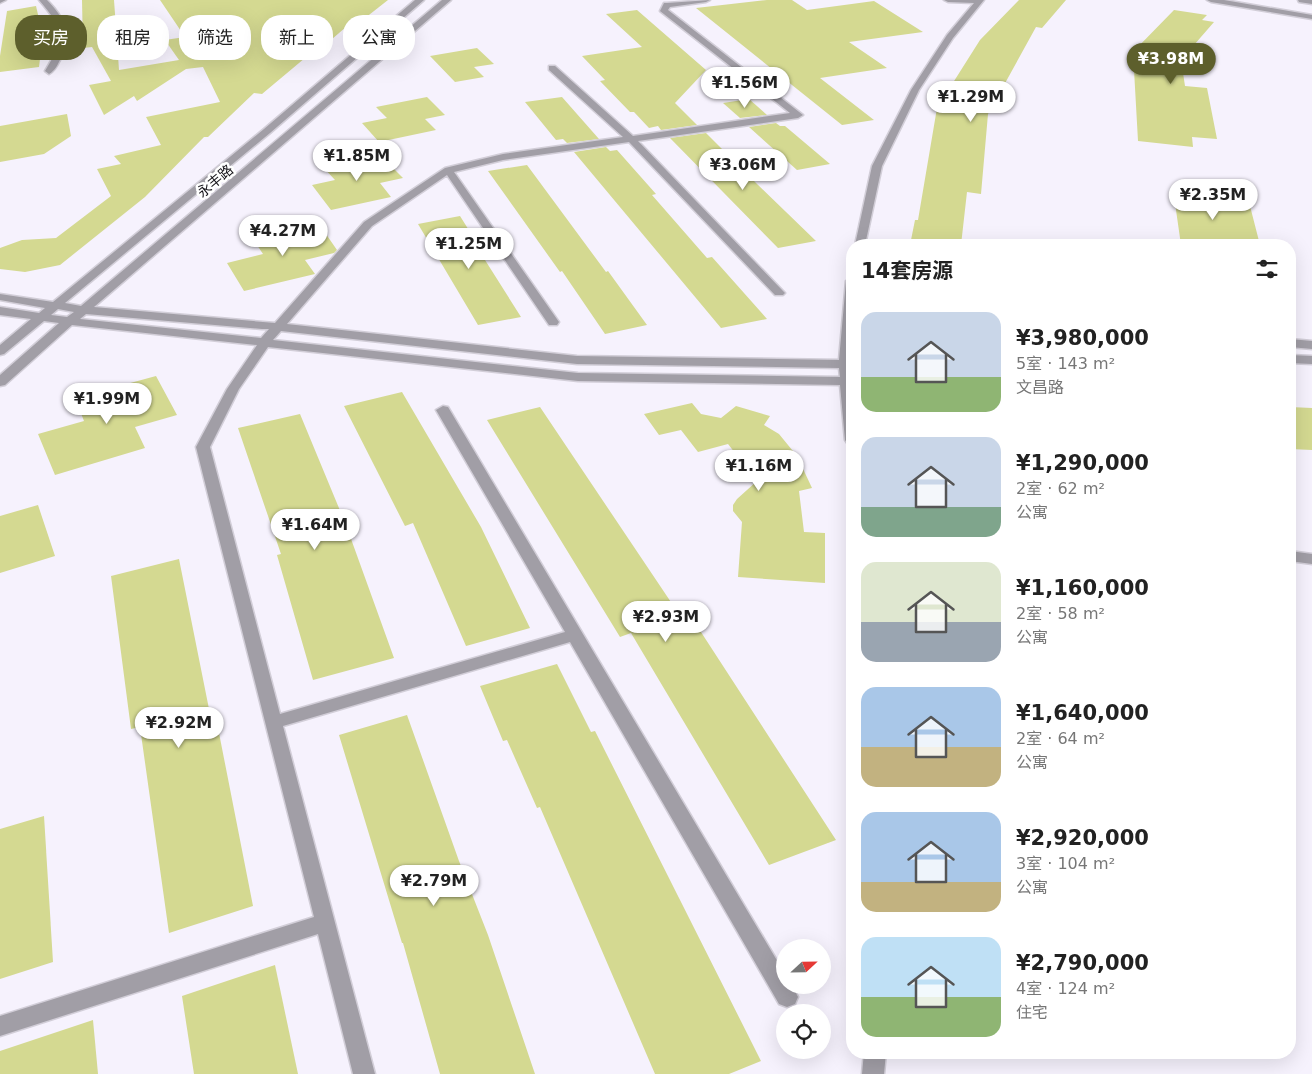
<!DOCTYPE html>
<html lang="zh">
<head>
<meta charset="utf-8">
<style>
	:root { --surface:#fff; --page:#f6f6f6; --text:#222; --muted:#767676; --accent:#5d5f2c }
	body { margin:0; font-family:"DejaVu Sans","Noto Sans SC",sans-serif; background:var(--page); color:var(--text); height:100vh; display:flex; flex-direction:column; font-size:19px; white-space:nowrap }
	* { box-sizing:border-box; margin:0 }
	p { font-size:16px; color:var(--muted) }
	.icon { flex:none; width:28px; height:28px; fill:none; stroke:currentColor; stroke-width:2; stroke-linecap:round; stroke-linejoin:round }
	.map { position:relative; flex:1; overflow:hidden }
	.side { position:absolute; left:846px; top:239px; width:450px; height:820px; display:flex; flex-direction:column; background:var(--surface); border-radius:20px; box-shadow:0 5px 20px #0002 }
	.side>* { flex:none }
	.banner { position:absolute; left:15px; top:15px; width:475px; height:45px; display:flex; gap:10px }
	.needle { width:32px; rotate:68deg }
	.buttons { position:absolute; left:776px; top:939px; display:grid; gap:10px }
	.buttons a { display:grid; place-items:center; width:55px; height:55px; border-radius:50%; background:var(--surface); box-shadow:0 5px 20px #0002; font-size:25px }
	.price { position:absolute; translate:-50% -42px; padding:0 11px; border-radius:18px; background:#fff; color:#222; font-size:16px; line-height:32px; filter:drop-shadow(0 1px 2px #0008) }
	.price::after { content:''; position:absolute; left:50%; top:30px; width:15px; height:11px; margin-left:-8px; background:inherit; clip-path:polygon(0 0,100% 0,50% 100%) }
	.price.selected { background:var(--accent); color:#fff }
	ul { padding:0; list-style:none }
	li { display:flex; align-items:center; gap:15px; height:125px; padding:0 15px }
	li span { display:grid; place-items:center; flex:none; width:140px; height:100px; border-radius:15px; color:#555 }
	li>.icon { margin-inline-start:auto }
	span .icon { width:60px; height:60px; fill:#fffc; stroke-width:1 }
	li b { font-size:21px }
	h2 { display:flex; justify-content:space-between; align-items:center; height:60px; padding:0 15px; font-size:21px }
	.pill { padding:0 18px; border-radius:20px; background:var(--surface); box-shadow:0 5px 20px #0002; font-size:18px; line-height:45px }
	.pill.selected { background:var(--accent); color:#fff }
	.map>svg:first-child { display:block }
	.building { fill:#d4d991 }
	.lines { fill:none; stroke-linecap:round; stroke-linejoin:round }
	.minor-casing { stroke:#d2ced8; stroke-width:3 }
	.minor { fill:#a19ea6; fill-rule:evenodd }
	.labels { text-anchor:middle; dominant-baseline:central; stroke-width:5; stroke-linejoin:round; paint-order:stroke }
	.far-street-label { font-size:14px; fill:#121016; stroke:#fff }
</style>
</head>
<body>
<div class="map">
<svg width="1312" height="1074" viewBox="0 0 1312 1074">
	<rect width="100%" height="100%" fill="#f6f2fd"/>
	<!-- building -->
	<g class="building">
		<polygon points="82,0 114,0 119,70 179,60 165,40 185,37 160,0 388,0 360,22 353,21 310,58 305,58 262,94 254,93 208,137 204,137 145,197 60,265 25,272 0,269 0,248 22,240 56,238 111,196 97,169 121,164 114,156 161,145 146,117 220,102 203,67 186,69 137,101 134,96 104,115 89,85 111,81 92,47 83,48"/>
		<polygon points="767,0 792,0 807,10 874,1 923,32 849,42 887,68 820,78 874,120 842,125 696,8"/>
		<polygon points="1019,0 1066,0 1042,28 1036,27 988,114 981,194 967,192 961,245 910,245 915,220 918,220 937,108 980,40"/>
		<polygon points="36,6 43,36 39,67 0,72 0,56 7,11"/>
		<polygon points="637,10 706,70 675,103 697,125 661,130 658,126 649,128 634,112 630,112 600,81 605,80 582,56 642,47 606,14"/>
		<polygon points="1174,10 1207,15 1202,20 1214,22 1181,60 1185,86 1207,88 1217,139 1192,137 1193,147 1138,141 1133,52"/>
		<polygon points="477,48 494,64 474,67 484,77 455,82 430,56"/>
		<polygon points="427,97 445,115 425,119 436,130 379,142 362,123 387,118 376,107"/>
		<polygon points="562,97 599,139 567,143 563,139 556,140 525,102"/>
		<polygon points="749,99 767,115 740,118 723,103"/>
		<polygon points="67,114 71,136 44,154 0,162 0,126"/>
		<polygon points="776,123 780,126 785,126 830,164 797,170 749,127"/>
		<polygon points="706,133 757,184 816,241 778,248 670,138"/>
		<polygon points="606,147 610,151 617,150 656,194 652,195 707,258 712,257 767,319 721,328 574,152"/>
		<polygon points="380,155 403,178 380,183 391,197 331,210 312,185 335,180 323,167"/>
		<polygon points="527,165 606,272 608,271 647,325 605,334 562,271 560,272 488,171"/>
		<polygon points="1173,189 1220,194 1222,203 1250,206 1260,245 1181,245"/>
		<polygon points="460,216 487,259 485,260 521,317 478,325 418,224"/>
		<polygon points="319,224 337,250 334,253 305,260 315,274 244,291 227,263 263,254 253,239"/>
		<polygon points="156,376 177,415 135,427 145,448 55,475 38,434 84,421 75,398"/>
		<polygon points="402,392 481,527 530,628 466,646 413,523 405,526 344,406"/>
		<polygon points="692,403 701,414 721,418 736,406 770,416 764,425 779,434 797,456 812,488 799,491 804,532 825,533 825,583 738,577 742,522 733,511 733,505 737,499 757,481 728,444 698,452 681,430 659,435 644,414"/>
		<polygon points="540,407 691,632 699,629 836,840 769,865 631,633 620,637 487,420"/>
		<polygon points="1290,407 1312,408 1312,450 1290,449"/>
		<polygon points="300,414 346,525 394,658 313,680 277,555 281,554 238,428"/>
		<polygon points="38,505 55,556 0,573 0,516"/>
		<polygon points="179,559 214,734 219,733 253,906 169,933 140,727 131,729 111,576"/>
		<polygon points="557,664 591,732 595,731 761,1061 729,1074 655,1074 540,807 537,808 507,740 503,741 480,686"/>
		<polygon points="407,715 459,861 488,935 535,1074 440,1074 403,943 402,943 339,735"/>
		<polygon points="44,816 53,962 0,979 0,829"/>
		<polygon points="275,965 298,1074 194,1074 182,996"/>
		<polygon points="93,1020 98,1074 0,1074 0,1051"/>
	</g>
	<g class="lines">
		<!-- minor casing -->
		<g class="minor-casing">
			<g id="minor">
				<polygon points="0,0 6,0 0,3"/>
				<path d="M39,0H47C64,17 73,35 61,58C58,64 55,71 49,74L45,71C66,37 64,29 39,0Z"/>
				<path d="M415,0H424L270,133L65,303L81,306L442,0H451L94,307L275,323L364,222L445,168L503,154L623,137L549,70V66H555L633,136L790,113L660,11L664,3H667L710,0L706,2L670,7L668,10L803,115L798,118L638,141L783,291L785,293L783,295H775L629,142L503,160L454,172L559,322L557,325H549L447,175L372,226L287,324L577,356L839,360L846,281L852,278V444L847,443L845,440L840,385L578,381L268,347L239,389L210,447L280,714L565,632L436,410L443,406L448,407L785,974V985H792L798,997L795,1004L787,1007L779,1004L570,642L283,726L375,1074H353L318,934L0,1036V1016L314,917L196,447L227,389L257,345L72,325L5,385L0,386V375L59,323L44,321L4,354L0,355V345L31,319L0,315V307L39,313L45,308L0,300V294L53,302L264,129ZM58,309L74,312L67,317L51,315ZM86,314L262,329H269L261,338L80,319ZM281,331L577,364L839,368L840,377L578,373L273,340Z"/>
				<polygon points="944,0 984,0 953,38 919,90 882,166 865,245 855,245 872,166 911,90 947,35 974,3 948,2"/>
				<polygon points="1207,0 1224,0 1312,15 1312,19 1211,2"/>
				<polygon points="1298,0 1312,0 1312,4 1299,2"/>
				<polygon points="1290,339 1312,341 1312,349 1290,347"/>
				<polygon points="1290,355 1312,356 1312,364 1290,363"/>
				<polygon points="1290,551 1312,554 1312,564 1290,561"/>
				<polygon points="864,1052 886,1052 884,1074 862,1074"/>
			</g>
		</g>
		<!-- minor -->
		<use href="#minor" class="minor"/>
	</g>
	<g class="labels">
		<!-- far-street labels -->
		<g class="far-street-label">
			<text transform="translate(215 181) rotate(-40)">永丰路</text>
		</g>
	</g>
</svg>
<div class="buttons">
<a><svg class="needle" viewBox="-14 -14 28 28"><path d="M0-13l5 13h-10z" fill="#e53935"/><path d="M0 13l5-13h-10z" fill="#767676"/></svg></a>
<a><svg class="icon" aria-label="locate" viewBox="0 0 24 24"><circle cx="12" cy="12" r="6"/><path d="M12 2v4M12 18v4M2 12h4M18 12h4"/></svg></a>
</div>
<b class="price selected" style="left:1171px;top:85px">¥3.98M</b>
<b class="price" style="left:745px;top:109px">¥1.56M</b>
<b class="price" style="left:971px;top:123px">¥1.29M</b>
<b class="price" style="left:357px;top:182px">¥1.85M</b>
<b class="price" style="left:743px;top:191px">¥3.06M</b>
<b class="price" style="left:1213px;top:221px">¥2.35M</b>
<b class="price" style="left:283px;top:257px">¥4.27M</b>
<b class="price" style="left:469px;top:270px">¥1.25M</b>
<b class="price" style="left:107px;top:425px">¥1.99M</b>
<b class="price" style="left:759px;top:492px">¥1.16M</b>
<b class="price" style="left:315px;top:551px">¥1.64M</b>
<b class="price" style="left:666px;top:643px">¥2.93M</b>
<b class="price" style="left:179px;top:749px">¥2.92M</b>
<b class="price" style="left:434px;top:907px">¥2.79M</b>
<div class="banner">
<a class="pill selected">买房</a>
<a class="pill">租房</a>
<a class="pill">筛选</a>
<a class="pill">新上</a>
<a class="pill">公寓</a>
</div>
<section class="side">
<h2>14套房源<svg class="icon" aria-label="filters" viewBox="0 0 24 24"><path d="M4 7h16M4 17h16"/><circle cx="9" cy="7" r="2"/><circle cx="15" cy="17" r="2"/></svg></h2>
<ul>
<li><span style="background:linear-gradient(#c9d6e8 65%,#8fb573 0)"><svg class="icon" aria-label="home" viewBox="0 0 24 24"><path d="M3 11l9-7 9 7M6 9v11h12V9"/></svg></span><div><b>¥3,980,000</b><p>5室 · 143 m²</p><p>文昌路</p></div></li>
<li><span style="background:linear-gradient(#c9d6e8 70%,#7fa58c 0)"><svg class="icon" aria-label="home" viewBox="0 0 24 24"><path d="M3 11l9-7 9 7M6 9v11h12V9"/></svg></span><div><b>¥1,290,000</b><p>2室 · 62 m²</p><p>公寓</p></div></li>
<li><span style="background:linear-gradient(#dfe7d0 60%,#9aa5b1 0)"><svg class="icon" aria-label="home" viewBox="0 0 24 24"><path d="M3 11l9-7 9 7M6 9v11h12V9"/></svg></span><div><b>¥1,160,000</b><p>2室 · 58 m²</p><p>公寓</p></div></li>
<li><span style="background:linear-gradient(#a9c7e8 60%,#c2b280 0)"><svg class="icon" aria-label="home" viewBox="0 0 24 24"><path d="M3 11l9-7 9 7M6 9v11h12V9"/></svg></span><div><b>¥1,640,000</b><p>2室 · 64 m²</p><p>公寓</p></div></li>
<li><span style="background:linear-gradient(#a9c7e8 70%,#c2b280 0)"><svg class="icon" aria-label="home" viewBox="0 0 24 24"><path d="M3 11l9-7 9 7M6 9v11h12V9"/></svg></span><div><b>¥2,920,000</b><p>3室 · 104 m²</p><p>公寓</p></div></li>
<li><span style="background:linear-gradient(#bfe0f5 60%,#8fb573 0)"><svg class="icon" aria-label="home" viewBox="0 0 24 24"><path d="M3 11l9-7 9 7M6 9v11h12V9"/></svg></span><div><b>¥2,790,000</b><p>4室 · 124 m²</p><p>住宅</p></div></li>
</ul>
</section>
</div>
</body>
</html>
